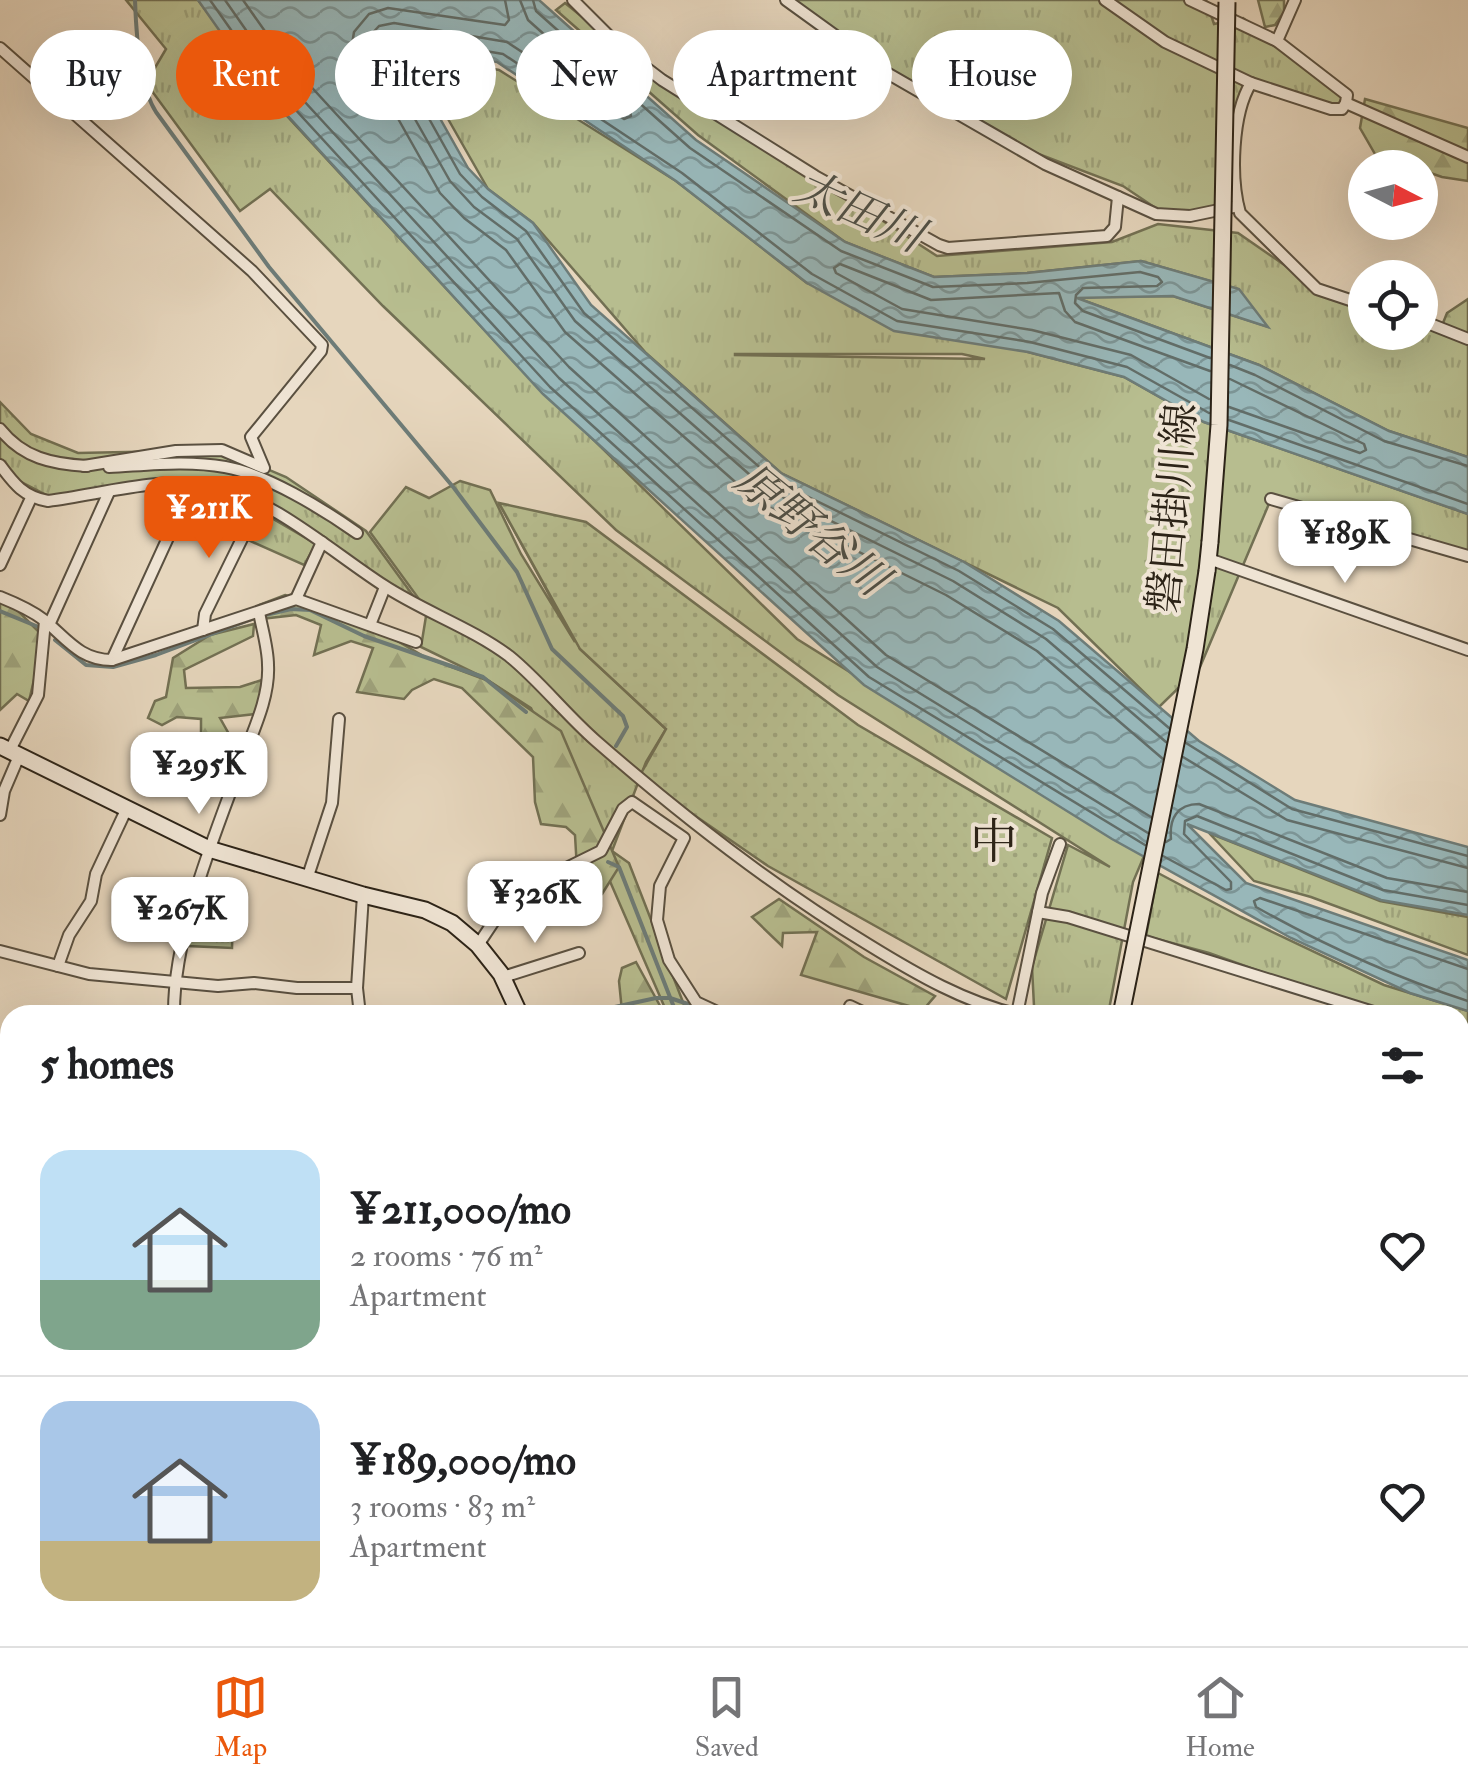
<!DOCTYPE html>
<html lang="en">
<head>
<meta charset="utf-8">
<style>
	:root { --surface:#fff; --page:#f6f6f6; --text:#202124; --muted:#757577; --line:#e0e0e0; --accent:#ea580c }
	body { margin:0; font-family:"IM FELL Double Pica","Noto Serif JP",serif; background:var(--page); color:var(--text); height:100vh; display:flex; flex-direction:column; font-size:38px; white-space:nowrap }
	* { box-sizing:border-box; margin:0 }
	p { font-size:32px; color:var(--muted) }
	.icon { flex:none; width:55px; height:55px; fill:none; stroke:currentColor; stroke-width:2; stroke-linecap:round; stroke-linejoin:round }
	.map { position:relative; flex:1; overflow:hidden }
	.details { position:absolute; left:0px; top:1005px; width:1470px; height:642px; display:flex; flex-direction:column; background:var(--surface); border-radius:30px 30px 0 0; box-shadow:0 10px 40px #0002 }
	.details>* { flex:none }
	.top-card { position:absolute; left:30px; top:30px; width:1410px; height:90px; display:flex; gap:20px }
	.needle { width:65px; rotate:96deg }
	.controls { position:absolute; left:1348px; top:150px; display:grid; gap:20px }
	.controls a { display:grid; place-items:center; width:90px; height:90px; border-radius:50%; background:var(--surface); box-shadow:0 10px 40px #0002; font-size:50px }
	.price { position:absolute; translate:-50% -85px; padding:0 22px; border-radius:20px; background:#fff; color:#222; font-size:32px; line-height:65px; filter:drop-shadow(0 2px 5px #0008) }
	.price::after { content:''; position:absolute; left:50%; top:60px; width:30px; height:22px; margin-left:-15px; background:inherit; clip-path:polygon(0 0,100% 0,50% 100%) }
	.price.active { background:var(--accent); color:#fff }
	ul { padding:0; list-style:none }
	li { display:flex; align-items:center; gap:30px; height:250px; padding:0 40px }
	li+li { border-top:2px solid var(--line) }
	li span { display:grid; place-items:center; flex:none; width:280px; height:200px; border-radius:30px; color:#555 }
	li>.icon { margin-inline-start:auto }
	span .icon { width:120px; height:120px; fill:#fffc; stroke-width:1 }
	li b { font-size:42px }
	h2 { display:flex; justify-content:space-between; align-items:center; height:120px; padding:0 40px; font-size:42px }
	.tag { padding:0 35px; border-radius:45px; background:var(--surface); box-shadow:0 10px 40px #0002; font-size:35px; line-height:90px }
	.tag.active { background:var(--accent); color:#fff }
	.dock { display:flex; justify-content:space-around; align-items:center; height:140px; border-top:2px solid var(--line); background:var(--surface); font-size:28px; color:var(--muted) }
	.dock a { display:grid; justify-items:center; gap:5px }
	.dock .active { color:var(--accent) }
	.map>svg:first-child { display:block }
	.grass { fill:url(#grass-tufts); stroke:#727053; stroke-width:2.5; fill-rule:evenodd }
	.forest { fill:url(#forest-firs); stroke:#727053; stroke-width:2.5 }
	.park { fill:url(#park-dots); stroke:#727053; stroke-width:2.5 }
	.water { fill:url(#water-waves); stroke:#6d7c78; stroke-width:2.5 }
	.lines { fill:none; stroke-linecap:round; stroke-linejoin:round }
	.shore { stroke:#626d68; stroke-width:2.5 }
	.stream { stroke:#6d7c78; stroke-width:4 }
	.minor-casing { stroke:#5a5040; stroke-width:14 }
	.tertiary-casing { stroke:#5a5040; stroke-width:18 }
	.secondary-casing { stroke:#2c2317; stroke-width:19 }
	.minor { stroke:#efe4d4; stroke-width:10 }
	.tertiary { stroke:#efe4d4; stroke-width:14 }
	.secondary { stroke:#efe4d4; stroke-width:15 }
	.secondary-bridge-casing { stroke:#2c2317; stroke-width:19; stroke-linecap:butt }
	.secondary-bridge { stroke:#efe4d4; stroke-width:15 }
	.labels { text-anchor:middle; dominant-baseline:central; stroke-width:8; stroke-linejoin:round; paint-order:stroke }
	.street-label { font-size:42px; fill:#2c2317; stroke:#efe4d4 }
	.water-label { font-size:45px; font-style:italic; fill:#4c4f48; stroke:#efe4d4 }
	.quarter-label { font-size:48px; fill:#2c2317; stroke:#efe4d4 }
</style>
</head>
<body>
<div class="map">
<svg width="1468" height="1646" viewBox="0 0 1468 1646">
	<defs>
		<pattern id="grass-tufts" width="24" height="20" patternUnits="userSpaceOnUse" patternTransform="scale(2.5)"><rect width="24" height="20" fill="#b7bd8f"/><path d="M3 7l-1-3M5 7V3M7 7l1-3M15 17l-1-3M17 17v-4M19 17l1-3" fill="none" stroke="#9ea27b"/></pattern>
		<pattern id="forest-firs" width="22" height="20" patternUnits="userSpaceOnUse" patternTransform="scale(2.5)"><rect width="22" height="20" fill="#b7bd8f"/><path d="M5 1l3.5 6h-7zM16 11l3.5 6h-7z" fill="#9ea27b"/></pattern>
		<pattern id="park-dots" width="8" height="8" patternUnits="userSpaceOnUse" patternTransform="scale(2.5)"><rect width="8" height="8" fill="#b7bd8f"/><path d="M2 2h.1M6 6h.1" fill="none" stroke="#9ea27b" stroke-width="1.8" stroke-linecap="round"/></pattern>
		<pattern id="water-waves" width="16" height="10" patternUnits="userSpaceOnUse" patternTransform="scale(2.5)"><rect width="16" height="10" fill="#98b7b9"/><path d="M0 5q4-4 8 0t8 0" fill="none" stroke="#7c9495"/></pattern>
	</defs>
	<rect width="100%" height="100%" fill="#e6d6bd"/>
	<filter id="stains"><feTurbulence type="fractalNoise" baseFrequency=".002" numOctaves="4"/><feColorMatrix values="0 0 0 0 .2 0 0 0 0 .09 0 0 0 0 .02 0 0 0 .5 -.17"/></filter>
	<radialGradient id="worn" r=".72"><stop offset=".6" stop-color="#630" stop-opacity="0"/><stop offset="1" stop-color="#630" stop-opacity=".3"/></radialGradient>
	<!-- grass -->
	<g class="grass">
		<polygon points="126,0 198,0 275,103 513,361 797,639 1144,856 1133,882 1108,1015 1060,1015 1034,1006 1032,967 1068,845 1110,867 838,695 616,530 383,306 270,189 240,211 146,83 166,49"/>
		<polygon points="796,0 1105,0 1146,26 1114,0 1206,0 1214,24 1243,18 1347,95 1342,109 1251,83 1213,211 1166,215 1123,186 1028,150 941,105 796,8"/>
		<polygon points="565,3 638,62 937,256 1112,242 1158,224 1238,233 1322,291 1365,305 1365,332 1420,332 1420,323 1468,339 1468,457 1389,431 1259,365 1074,297 1173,296 1266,326 1238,289 1141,261 1027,273 934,277 845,242 698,135 556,10"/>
		<path d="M411,54L499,70L676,181L807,283L1028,352L1124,377L1204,422L1468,514V551L1271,499L1200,667L1159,707L1058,608L781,473L646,353L533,223L488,189ZM735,354H962L985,359L735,355Z"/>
		<polygon points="0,402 31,434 78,453 222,450 286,477 366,531 422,608 277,515 222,488 159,483 56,500 6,474 0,467"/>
		<polygon points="460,481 490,490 521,554 575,642 499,503 538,530 580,649 666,729 646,762 612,851 629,863 688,1015 668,1015 576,803 531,708 483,677 421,647 427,610 370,532 406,487 429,498"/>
		<polygon points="263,513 316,544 304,565 248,540"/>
		<polygon points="1209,833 1380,901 1468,917 1468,955 1311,897 1254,881"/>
		<polygon points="1158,873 1241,917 1384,985 1468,1011 1468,1046 1460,1043 1460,1015 1382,1015 1209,953 1146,936"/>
		<polygon points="202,905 228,905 233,914 232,948 188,946"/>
	</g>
	<!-- forest -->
	<g class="forest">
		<polygon points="1258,0 1284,0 1284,12 1275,25 1265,27"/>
		<polygon points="1365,99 1468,128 1468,181 1442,177 1375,154 1360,128"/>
		<polygon points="1468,299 1468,336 1441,328 1447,313"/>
		<polygon points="285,595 370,625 425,657 489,681 561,731 619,867 602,894 593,900 577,870 575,835 566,827 541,824 535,802 533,757 462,688 434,679 412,690 404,699 357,692 373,648 351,641 314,655 321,625 296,615 260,619 259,605"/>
		<polygon points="0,601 14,607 44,637 29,701 17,694 0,710"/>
		<polygon points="254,624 253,636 184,670 186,688 240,687 262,680 264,693 255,714 220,718 234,743 214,746 201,739 201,719 177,717 162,725 148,718 155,701 166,697 173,658 210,635"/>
		<polygon points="779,899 864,957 935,996 923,1010 801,975 817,932 783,933 782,946 752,917"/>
		<polygon points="636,962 665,1015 624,1015 622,1011 619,981 622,968"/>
	</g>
	<!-- park -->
	<polygon class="park" points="499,503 586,522 858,725 1052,838 1006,999 768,866 639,777 666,729 580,649"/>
	<!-- water -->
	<polygon class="water" points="198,0 539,0 696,140 845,242 934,277 1027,273 1141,261 1239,289 1268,327 1173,296 1077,298 1259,365 1389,431 1468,457 1468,514 1204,422 1124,377 1028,352 894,331 807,283 676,181 497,62 384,45 411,67 468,168 488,189 533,223 591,305 781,473 964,562 1059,621 1199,741 1295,800 1468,847 1468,915 1381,900 1187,824 1246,883 1468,960 1468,1011 1410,993 1291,938 1112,839 864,685 543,394 252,77"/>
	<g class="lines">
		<!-- shore -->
		<g class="shore">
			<polyline points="210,0 260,71 550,387 869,677 1145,845"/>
			<polyline points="225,0 269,63 559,378 877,667 1148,833"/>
			<polyline points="243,0 281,54 569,367 886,655 1151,817"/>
			<polyline points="505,0 509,20 505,25 388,8 369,14 354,32 351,51 355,66 383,92 440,193 464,218 506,250 565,332 758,502 946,595 1037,651 1163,759"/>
			<polyline points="520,0 528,20 630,111 631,116 624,119 507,42 394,23 379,26 368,38 368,57 394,82 450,181 474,207 517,239 575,321 766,489 953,581 1046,639 1166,742"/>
			<polyline points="533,0 536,11 690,148 841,251 933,287 1027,283 1140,272 1158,277 1162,282 1157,286 1083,288 1076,295 1075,303 1083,311 1210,358"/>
			<polyline points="1230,365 1255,375 1384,441 1468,466"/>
			<polyline points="1209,399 1131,355 1032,330 902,309 836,273 834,268 840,264 931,300 1059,293 1065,311 1075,322 1210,371"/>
			<polyline points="1229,407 1360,453 1366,450 1364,444 1230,379"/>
			<polyline points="1229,420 1468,504"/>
			<polyline points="1169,728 1053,629 959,571 774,480 584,313 526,231 482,197 460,174 404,74 380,55 379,43 392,35 503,54 682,173 812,274 897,321 1030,342 1127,367 1209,413"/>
			<polyline points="1186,743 1292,809 1468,856"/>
			<polyline points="1183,757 1287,820 1468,868"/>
			<path d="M1166,842L1171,839C1169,819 1177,804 1199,804L1387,878L1468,892"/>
			<polyline points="1163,856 1226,890 1231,889 1231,882 1184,834 1185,821 1197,816 1383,890 1468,905"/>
			<path d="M1468,969L1260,898L1254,901L1256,907C1324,945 1394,977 1468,1001"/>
		</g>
		<!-- stream -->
		<g class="stream">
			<path d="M135,0C136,31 139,86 156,112L269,267L454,488L517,572L552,649L623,716L627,727L616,746"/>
			<polyline points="0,611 41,628"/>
			<polyline points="55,640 86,665 113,667 156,655 257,617 291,609 310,610 364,636 483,677 526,712"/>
			<polyline points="608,862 619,867 677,1015"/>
			<polyline points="578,1015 656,998 670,998 691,1005 693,1010 703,1015"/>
			<polyline points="1460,1232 1468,1233"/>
			<polyline points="1070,1646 1074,1638"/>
		</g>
		<!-- minor casing -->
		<g class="minor-casing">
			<g id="minor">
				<polyline points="573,0 624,51 662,80 815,176 939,245 948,248 1107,236 1115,227 1118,197"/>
				<polyline points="786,0 887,73 1045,164 1156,214 1190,216 1238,206"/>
				<polyline points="1105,0 1165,42 1251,83 1331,109 1342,109 1346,103"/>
				<polyline points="1190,0 1277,41 1347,95 1346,103 1468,157"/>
				<polyline points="1277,41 1295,0"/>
				<polyline points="0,48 252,271 322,345 321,351 251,437 264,468 222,450 176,451 84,466"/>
				<path d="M1251,83C1232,114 1230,178 1240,213L1317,289L1365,305"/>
				<polyline points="1420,320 1468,339"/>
				<path d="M0,429C23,458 52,464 87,466"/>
				<path d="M0,465C14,484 24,497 48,501C103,494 159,476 214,486C270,497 335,554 383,585C422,611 472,628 509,656C539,680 566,715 596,741C682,816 771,886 869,945C916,974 966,1003 1020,1015"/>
				<path d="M109,467C148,465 187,460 225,467C266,474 323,509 357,533"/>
				<polyline points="1271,499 1468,556"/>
				<polyline points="1209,559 1468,650"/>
				<polyline points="0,565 31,498"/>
				<path d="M0,597C15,603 31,610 44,620C67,639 80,660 112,660L296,599L416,642"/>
				<polyline points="296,599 322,542"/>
				<polyline points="49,625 109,492"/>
				<polyline points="370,625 385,587"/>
				<polyline points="203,630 205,614 259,504"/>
				<polyline points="112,660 193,483"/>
				<polyline points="9,752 38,695 45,621"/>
				<polyline points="0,815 4,791 19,756"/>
				<polyline points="307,879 332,803 339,719"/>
				<polyline points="1038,912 1068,917 1383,1015"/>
				<polyline points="478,945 506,903 526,888 601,851 623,809 632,802 684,838 660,886 657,920 669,960 696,1002 724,1015"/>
				<polyline points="0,951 89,974 218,986 254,983 297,988 357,988"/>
				<polyline points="58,966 69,935 91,901 96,874 127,808"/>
				<polyline points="503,977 579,953"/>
				<polyline points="1017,1014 1042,893 1060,844"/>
				<path d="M174,1015C173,937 212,842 239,769C250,737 270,700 268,665C268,648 262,629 259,612"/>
				<polyline points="360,1015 357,988 363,895"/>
				<polyline points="851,1015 850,1006 869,1015"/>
				<polyline points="1460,1044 1468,1047"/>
				<polyline points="1460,1146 1468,1149"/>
				<polyline points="0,1235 6,1306 6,1361"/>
				<polyline points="1460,1468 1468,1468"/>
				<polyline points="155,1638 156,1646"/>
				<polyline points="401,1638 406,1646"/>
				<polyline points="625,1646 626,1638"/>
				<polyline points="687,1646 688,1638"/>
				<polyline points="884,1646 892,1638"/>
				<polyline points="1294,1646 1295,1638"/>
			</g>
		</g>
		<!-- tertiary casing -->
		<g class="tertiary-casing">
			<g id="tertiary">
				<polyline points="0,1046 10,1046"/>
				<polyline points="0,1565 10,1566"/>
			</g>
		</g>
		<!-- secondary casing -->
		<g class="secondary-casing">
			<g id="secondary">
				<polyline points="1207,571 1210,542"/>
				<polyline points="0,746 209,849 363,895 425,910 452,923 478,945 501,974 520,1015"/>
				<polyline points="896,1638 907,1646"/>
				<polyline points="1130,1638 1131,1646"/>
			</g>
		</g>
		<!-- minor -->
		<use href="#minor" class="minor"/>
		<!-- tertiary -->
		<use href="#tertiary" class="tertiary"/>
		<!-- secondary -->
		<use href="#secondary" class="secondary"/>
		<!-- secondary-bridge casing -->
		<g class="secondary-bridge-casing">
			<g id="secondary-bridge">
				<polyline points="1210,542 1219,425 1227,2"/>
				<polyline points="1121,1015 1195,649 1207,571"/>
			</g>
		</g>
		<!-- secondary-bridge -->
		<use href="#secondary-bridge" class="secondary-bridge"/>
	</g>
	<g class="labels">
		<!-- street labels -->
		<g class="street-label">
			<text transform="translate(1173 508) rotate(-85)">磐田掛川線</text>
		</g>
		<!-- water labels -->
		<g class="water-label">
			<text transform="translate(859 212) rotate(24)">太田川</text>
			<text transform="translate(811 530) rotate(39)">原野谷川</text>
		</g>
		<!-- quarter labels -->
		<g class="quarter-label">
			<text x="994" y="843">中</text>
		</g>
	</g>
	<rect width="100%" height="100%" filter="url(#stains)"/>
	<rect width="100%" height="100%" fill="url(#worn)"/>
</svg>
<div class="controls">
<a><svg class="needle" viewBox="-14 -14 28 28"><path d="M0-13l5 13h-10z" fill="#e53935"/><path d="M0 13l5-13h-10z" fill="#757577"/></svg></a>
<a><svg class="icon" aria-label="locate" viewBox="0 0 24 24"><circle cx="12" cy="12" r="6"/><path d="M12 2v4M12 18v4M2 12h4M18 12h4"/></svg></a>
</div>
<b class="price active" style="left:209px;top:561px">¥211K</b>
<b class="price" style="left:1345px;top:586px">¥189K</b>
<b class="price" style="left:199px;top:817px">¥295K</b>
<b class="price" style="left:535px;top:946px">¥326K</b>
<b class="price" style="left:180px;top:962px">¥267K</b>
<div class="top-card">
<a class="tag">Buy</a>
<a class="tag active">Rent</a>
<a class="tag">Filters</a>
<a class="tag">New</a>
<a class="tag">Apartment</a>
<a class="tag">House</a>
</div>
<section class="details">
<h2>5 homes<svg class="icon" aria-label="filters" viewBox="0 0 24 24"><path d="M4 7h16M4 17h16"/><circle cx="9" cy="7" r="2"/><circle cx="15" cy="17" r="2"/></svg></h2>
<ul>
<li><span style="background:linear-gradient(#bfe0f5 65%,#7fa58c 0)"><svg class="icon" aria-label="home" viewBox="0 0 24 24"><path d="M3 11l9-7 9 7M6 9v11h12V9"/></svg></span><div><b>¥211,000/mo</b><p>2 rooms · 76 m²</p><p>Apartment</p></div><svg class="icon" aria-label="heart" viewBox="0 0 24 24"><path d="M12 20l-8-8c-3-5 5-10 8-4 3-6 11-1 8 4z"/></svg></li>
<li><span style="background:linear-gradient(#a9c7e8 70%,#c2b280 0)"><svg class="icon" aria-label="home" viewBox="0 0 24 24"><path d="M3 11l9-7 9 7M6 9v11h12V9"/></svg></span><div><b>¥189,000/mo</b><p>3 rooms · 83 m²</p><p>Apartment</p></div><svg class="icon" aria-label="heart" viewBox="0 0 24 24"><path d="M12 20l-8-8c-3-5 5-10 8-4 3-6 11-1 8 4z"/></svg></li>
</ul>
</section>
</div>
<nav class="dock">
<a class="active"><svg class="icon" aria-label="map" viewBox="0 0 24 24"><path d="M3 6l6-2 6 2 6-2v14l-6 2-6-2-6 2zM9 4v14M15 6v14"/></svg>Map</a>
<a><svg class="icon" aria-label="saved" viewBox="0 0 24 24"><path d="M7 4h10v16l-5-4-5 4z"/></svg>Saved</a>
<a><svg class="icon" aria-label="home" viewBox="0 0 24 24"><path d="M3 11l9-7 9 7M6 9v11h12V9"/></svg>Home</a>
</nav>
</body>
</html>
